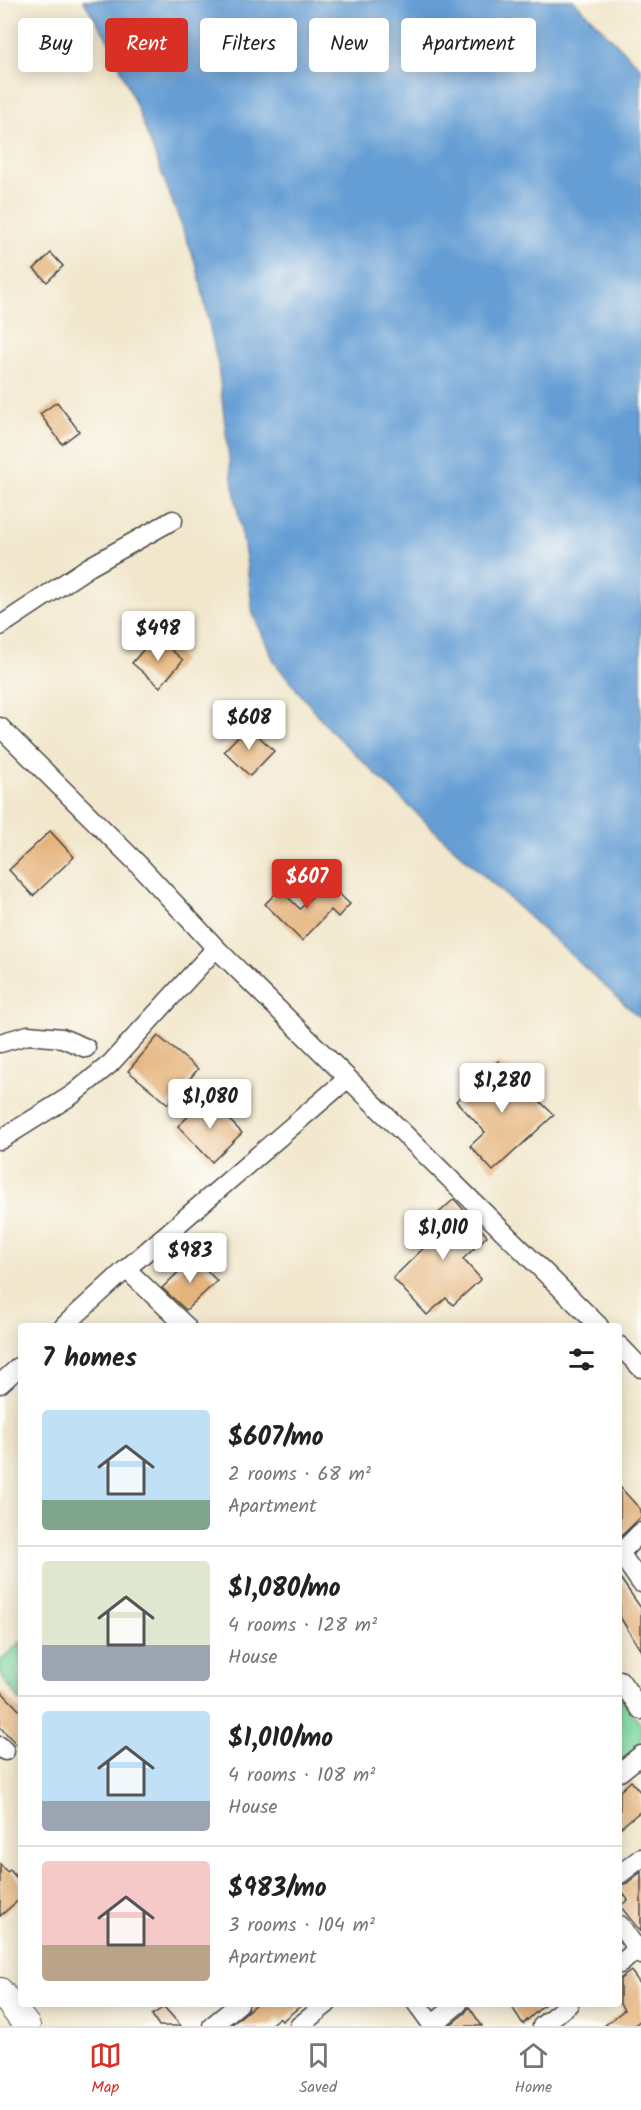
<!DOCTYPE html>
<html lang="en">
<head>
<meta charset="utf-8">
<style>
	:root { --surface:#fff; --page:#f6f6f6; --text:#222; --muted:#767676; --line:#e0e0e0; --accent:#d93025 }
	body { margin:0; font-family:Kalam,sans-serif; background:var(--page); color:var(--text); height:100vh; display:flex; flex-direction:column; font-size:22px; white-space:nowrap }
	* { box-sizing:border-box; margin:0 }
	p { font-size:20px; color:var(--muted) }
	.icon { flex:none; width:33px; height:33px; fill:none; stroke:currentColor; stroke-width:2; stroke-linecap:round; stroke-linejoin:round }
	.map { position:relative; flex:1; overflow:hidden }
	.sheet { position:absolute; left:18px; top:1323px; width:604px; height:684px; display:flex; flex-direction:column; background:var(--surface); border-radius:6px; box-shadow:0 3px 15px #0003 }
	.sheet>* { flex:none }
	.top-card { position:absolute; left:18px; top:18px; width:606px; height:54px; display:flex; gap:12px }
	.price { position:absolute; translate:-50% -51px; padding:0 14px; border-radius:6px; background:#fff; color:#222; font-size:20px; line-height:39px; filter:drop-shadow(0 2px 3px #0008) }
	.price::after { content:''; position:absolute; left:50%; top:36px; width:18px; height:14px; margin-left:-9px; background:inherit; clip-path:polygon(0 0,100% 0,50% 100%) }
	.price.on { background:var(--accent); color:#fff }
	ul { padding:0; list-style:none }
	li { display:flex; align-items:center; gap:18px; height:150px; padding:0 24px }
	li+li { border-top:2px solid var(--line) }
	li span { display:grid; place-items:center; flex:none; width:168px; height:120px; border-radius:6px; color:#555 }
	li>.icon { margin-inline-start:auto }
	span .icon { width:72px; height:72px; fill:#fffc; stroke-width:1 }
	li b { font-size:26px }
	h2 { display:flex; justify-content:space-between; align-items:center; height:72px; padding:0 24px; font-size:26px }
	.pill { padding:0 21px; border-radius:6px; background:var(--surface); box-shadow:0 3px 15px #0003; font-size:21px; line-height:54px }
	.pill.on { background:var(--accent); color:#fff }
	.tab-bar { display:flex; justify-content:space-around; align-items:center; height:84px; border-top:2px solid var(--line); background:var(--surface); font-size:16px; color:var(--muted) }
	.tab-bar a { display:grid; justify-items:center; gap:3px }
	.tab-bar .on { color:var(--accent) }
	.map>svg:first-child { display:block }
	.green { fill:#7fd9a0; stroke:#558266; stroke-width:1.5 }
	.water { fill:#659ed4; stroke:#486480; stroke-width:1.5 }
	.building { fill:#e5b37b }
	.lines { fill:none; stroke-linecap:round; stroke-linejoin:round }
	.street-casing { stroke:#494743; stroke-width:21 }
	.secondary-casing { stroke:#494743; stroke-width:28 }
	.street { stroke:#fff; stroke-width:18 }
	.secondary { stroke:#fff; stroke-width:26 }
</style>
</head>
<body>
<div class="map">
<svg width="641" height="2026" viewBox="0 0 641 2026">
	<rect width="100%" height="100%" fill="#fdfcf7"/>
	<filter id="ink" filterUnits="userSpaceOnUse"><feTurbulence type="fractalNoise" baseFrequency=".0167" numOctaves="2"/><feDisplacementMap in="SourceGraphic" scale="12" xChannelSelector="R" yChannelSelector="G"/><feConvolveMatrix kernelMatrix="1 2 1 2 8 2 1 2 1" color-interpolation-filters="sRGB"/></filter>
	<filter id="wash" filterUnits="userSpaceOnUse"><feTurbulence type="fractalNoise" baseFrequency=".008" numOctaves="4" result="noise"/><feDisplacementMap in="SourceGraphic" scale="24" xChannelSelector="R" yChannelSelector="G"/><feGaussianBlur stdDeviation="1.35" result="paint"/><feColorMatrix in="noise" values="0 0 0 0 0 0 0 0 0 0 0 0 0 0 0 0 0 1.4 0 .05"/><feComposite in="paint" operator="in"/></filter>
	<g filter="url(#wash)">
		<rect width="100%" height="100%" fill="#f2e7cd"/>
		<!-- green -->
		<g class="green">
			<polygon points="21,1641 21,1702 0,1674 0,1661"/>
			<polygon points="620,1696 641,1725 641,1744 620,1761"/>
		</g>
		<!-- water -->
		<polygon class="water" points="83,0 573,0 641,68 641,1019 433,829 330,730 275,663 253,614 246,558 230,467 218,365 197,267 138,110 109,41"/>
		<g id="blocks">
			<!-- building -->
			<g class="building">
				<polygon points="51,253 63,266 47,282 34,269"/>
				<polygon points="57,402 79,431 62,444 40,414"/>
				<polygon points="155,636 183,660 160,687 132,663"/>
				<polygon points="248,726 274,751 250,776 224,751"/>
				<polygon points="50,831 74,857 33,896 9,870"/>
				<polygon points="326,882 350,904 338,917 331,910 302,941 265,904 280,889 300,909"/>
				<polygon points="158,1036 198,1069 168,1104 128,1071"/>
				<polygon points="498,1061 554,1115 493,1171 470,1146 485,1132 456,1101"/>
				<polygon points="208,1098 242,1133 212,1162 178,1126"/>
				<polygon points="454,1199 487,1236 463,1259 481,1279 453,1305 446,1298 427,1315 393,1278 440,1232 430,1221"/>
				<polygon points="194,1257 217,1281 186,1310 162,1288"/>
				<polygon points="620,1487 641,1510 641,1517 620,1537"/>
				<polygon points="620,1578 641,1608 641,1651 620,1617"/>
				<polygon points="0,1690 21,1712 21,1749 0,1727"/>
				<polygon points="631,1781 641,1793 641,1811 620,1828 620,1791"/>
				<polygon points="0,1864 7,1872 10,1870 21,1883 21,1898 0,1916"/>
				<polygon points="641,1872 641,1932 620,1906 628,1900 620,1889 620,1885 627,1883"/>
				<polygon points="631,1971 641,1985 641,2020 633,2026 604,2026 624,2010 620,2004 620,1979"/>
				<polygon points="256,2004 303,2004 282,2021 279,2018 269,2026 230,2026"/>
				<polygon points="510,2004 545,2004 523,2024"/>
				<polygon points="164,2007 181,2026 159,2026 152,2015"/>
				<polygon points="469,2007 482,2026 449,2026 465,2013"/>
			</g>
		</g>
	</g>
	<g filter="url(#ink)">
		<use href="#blocks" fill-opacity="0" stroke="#494743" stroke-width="1.5"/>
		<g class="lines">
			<!-- street casing -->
			<g class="street-casing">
				<g id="street">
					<polyline points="0,626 89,567 173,520"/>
					<polyline points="0,727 137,863 216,948 599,1326"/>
					<polyline points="0,1043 28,1035 62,1038 86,1048"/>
					<polyline points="0,1140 72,1095 110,1064 216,948"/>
					<polyline points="126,1269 186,1326"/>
					<polyline points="64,1326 126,1269 347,1079"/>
					<polyline points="620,1346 641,1368"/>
					<polyline points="0,1384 21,1365"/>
					<polyline points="620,1553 641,1583"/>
					<polyline points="620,1553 641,1532"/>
					<polyline points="620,1680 641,1710"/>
					<polyline points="0,1746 5,1751"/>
					<polyline points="620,1772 641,1755"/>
					<polyline points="620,1874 641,1858"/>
					<polyline points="620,1925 641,1955"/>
					<polyline points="620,1964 641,1946"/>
					<polyline points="417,2004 433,2026"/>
					<polyline points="432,2025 458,2004"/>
					<polyline points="212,2026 239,2004"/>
					<polyline points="299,2026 327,2004"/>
					<polyline points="542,2026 569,2004"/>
				</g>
			</g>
			<!-- secondary casing -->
			<g class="secondary-casing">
				<polyline id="secondary" points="0,1991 27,2026"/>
			</g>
			<!-- street -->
			<use href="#street" class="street"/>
			<!-- secondary -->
			<use href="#secondary" class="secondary"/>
		</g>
	</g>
</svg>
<b class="price" style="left:158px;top:662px">$498</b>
<b class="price" style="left:249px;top:751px">$608</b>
<b class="price on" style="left:307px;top:910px">$607</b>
<b class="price" style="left:502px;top:1114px">$1,280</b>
<b class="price" style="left:210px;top:1130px">$1,080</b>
<b class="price" style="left:443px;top:1261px">$1,010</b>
<b class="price" style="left:190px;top:1284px">$983</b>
<div class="top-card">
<a class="pill">Buy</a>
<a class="pill on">Rent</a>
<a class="pill">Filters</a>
<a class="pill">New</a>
<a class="pill">Apartment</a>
</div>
<section class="sheet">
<h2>7 homes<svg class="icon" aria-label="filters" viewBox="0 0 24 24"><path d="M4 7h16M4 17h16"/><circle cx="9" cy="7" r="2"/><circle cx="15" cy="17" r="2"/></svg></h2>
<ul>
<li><span style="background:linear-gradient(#bfe0f5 75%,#7fa58c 0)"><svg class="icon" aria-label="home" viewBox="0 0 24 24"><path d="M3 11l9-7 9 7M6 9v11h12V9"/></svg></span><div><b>$607/mo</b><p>2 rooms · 68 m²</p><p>Apartment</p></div></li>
<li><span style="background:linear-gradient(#dfe7d0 70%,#9aa5b1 0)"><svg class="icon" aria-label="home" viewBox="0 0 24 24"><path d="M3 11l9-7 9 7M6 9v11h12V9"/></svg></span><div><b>$1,080/mo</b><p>4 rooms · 128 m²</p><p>House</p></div></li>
<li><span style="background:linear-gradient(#bfe0f5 75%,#9aa5b1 0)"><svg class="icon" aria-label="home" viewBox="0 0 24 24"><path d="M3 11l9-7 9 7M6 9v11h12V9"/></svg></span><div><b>$1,010/mo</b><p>4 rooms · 108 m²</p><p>House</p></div></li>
<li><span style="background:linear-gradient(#f6c9c9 70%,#b9a48a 0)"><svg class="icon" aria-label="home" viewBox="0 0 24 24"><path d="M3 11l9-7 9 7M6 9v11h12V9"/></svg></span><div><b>$983/mo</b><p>3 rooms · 104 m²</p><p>Apartment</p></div></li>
</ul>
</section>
</div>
<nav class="tab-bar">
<a class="on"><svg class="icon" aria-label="map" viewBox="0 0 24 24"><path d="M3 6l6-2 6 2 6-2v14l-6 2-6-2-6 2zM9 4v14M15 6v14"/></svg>Map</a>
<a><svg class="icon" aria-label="saved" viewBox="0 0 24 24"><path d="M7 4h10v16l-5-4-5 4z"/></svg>Saved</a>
<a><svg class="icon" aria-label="home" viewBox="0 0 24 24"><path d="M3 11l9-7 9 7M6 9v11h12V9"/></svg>Home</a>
</nav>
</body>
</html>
